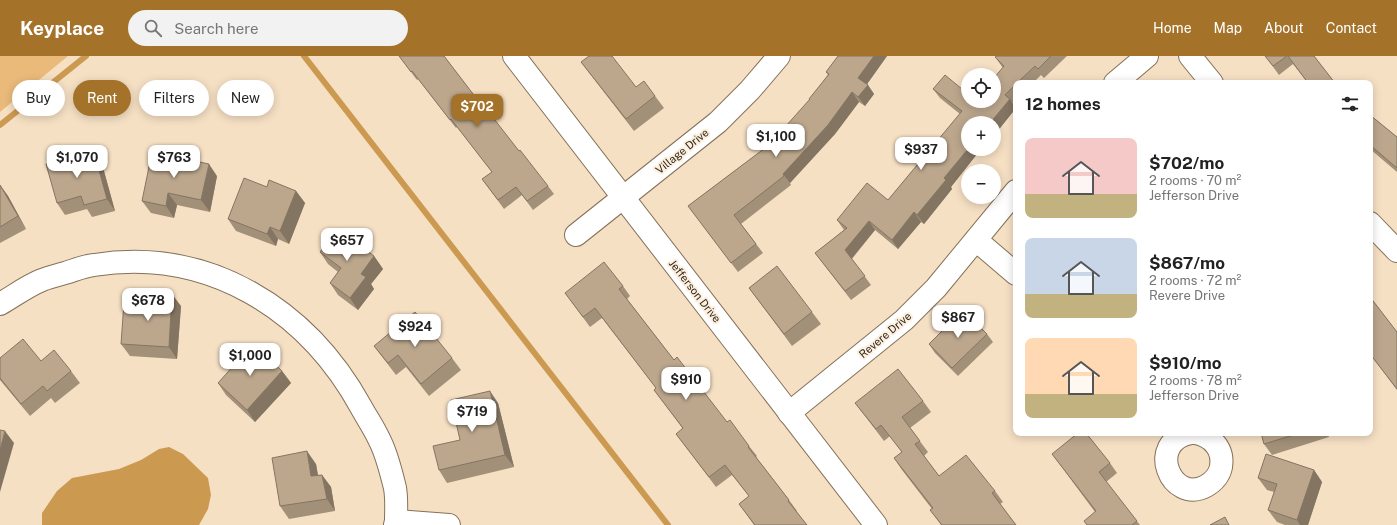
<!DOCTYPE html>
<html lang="en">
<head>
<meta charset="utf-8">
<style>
	:root { --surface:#fff; --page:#f2f2f2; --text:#222; --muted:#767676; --accent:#a47228 }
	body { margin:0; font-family:"Public Sans",sans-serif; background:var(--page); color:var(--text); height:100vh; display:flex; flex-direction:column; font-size:15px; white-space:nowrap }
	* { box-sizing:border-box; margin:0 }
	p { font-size:13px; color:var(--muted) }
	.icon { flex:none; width:22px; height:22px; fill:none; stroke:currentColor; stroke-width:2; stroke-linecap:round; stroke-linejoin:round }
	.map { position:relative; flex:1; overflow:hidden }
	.panel { position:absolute; left:1013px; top:24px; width:360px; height:356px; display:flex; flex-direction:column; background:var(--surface); border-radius:8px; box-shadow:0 2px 10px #0003 }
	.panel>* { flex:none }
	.top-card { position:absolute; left:12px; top:24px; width:380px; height:36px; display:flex; gap:8px }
	.buttons { position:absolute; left:961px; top:12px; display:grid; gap:8px }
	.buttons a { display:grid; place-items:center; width:40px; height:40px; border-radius:50%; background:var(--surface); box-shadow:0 2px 10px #0003; font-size:20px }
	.price { position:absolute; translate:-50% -34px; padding:0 9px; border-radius:8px; background:#fff; color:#222; font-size:13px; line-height:26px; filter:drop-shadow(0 1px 2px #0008) }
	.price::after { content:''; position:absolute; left:50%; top:24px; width:12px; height:9px; margin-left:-6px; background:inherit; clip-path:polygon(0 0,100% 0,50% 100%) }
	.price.active { background:var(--accent); color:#fff }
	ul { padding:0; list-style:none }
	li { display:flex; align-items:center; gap:12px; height:100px; padding:0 12px }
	li span { display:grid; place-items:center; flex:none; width:112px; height:80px; border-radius:8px; color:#555 }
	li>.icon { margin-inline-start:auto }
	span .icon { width:48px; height:48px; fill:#fffc; stroke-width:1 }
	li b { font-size:17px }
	h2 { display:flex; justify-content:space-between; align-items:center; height:48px; padding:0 12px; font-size:17px }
	.tag { padding:0 14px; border-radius:18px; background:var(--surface); box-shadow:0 2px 10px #0003; font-size:14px; line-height:36px }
	.tag.active { background:var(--accent); color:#fff }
	header { display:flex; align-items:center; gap:24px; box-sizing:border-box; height:56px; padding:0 20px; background:var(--accent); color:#fff }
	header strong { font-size:19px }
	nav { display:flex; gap:22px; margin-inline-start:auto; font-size:14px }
	.search { width:280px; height:36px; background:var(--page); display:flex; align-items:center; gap:10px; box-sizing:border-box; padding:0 14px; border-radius:22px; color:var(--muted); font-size:15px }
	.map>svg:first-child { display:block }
	.green { fill:#eaba7b }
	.water { fill:#cc9951 }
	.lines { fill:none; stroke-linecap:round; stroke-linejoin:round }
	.stream { stroke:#cc9951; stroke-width:6 }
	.minor-casing { stroke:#847158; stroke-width:24 }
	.minor { stroke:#fff; stroke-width:22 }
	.wall { fill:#a29079 }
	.shaded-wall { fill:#847563 }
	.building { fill:#bca78d; stroke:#847563 }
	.labels { text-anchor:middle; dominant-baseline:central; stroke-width:4; stroke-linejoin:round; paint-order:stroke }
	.street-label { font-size:11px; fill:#2f271c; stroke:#fcefde }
</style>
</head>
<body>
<header>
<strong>Keyplace</strong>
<div class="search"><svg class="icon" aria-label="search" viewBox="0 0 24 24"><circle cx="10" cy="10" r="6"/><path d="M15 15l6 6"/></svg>Search here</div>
<nav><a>Home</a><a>Map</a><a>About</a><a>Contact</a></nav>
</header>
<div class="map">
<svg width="1397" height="469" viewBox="0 0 1397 469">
	<rect width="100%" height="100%" fill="#f6e0c4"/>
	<!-- green -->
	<polygon class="green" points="0,0 68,0 0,56"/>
	<!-- water -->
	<polygon class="water" points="169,391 183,398 208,422 211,439 208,453 199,469 42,469 42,457 57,435 72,422 119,413 141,404 159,393"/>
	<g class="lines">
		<!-- stream -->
		<g class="stream">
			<polyline points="304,0 668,469"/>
			<polyline points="0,69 86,0"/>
		</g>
		<!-- minor casing -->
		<g class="minor-casing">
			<g id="minor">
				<polyline points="514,0 876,469"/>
				<polyline points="1190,0 1212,27"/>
				<polyline points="1115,27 1147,0"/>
				<polyline points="1370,167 1397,195"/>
				<polyline points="576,179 718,66 750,34 779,0"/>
				<polyline points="976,184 1016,218"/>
				<path d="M0,248C14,240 27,230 42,224C49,221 58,219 65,217C75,214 84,210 94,209C209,191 307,253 361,351C367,362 374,372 379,383C387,398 391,416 395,432C397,443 396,455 396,465L395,469"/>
				<polyline points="789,357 904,264 936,232 1016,135"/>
				<path d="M1191,377C1145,386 1171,449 1206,430C1213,426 1219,420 1221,411C1224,393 1212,380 1195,377"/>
				<polyline points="396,465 449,469"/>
			</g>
		</g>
		<!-- minor -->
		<use href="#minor" class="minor"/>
	</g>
	<!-- wall -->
	<g class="wall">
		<polygon points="399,0 444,0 483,51 519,95 548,130 554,138 533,154 522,139 504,153 482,123 492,116 457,71 456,72 418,23 417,24"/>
		<polygon points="838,0 887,0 867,28 874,38 865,50 859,46 835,78 790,127 791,129 741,168 763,197 738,216 688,150 769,89 810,44 828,19 826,16"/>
		<polygon points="997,0 1067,0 1044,22 1041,19 1033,27 1016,27 1016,43 1012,47 1016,52 996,77 995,76 994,77 994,67 968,67 968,93 981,93 951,131 952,133 924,168 921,166 898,193 875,174 852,203 871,229 851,244 815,197 844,174 837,164 888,144 960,58 940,42 933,33 968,45 994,45 1003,12 995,1"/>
		<polygon points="1265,0 1314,0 1335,27 1308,27 1293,8 1279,19"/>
		<polygon points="581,6 655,40 664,52 634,75 590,18"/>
		<polygon points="1370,59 1397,81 1397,116 1370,93"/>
		<polygon points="94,96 102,108 115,155 92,161 87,153 65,159 57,147"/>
		<polygon points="217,120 210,156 177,149 174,162 151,157 142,145"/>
		<polygon points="0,129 8,140 26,173 0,187"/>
		<polygon points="267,131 296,135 305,147 289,188 278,183 276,190 236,175 228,163"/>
		<polygon points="320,196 374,200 383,213 371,228 374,233 358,254 338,239 330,227 338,216 328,208"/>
		<polygon points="623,230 630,240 627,243 674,304 727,366 749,390 757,400 756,401 789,444 797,455 796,455 807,469 754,469 739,448 749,440 732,419 716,431 676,378 683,373 654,334 656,332 602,262 590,271 565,237"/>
		<polygon points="749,232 812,256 821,268 792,290"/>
		<polygon points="1370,241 1397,276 1397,334 1370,298 1373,295 1370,291"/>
		<polygon points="181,250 177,303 130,300 121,288"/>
		<polygon points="987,278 993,286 958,320 935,297 929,288"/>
		<polygon points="374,290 452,302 461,314 429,340 406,311 396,319 383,302"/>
		<polygon points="0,302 41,305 71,315 80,327 55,347 51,342 30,360 0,324"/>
		<polygon points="282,315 291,327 255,366 226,339 218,327"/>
		<polygon points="923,345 931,356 910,372 928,396 924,400 939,420 995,435 1003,446 1000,448 1016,469 941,469 930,454 932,453 902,414 894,402 902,396 890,380 884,385 855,347"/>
		<polygon points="498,347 514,411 447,427 439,414 460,384"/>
		<polygon points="1071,377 1086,377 1110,407 1117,417 1106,426 1140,469 1087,469 1095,456 1052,398 1074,381"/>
		<polygon points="1261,377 1328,377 1329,381 1272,399 1264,388"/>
		<polygon points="316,408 318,419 322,419 331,431 335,455 289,463 280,450"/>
		<polygon points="1314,414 1322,426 1308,469 1285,469 1277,466 1268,454 1274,436 1267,434 1258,422"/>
	</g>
	<!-- shaded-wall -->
	<g class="shaded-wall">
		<polygon points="874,0 887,0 865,31 858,22"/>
		<polygon points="868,29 874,38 865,50 858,41"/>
		<polygon points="852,36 859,46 835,78 790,127 783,118"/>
		<polygon points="1010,43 1016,52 996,77 994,74 994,67 990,67"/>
		<polygon points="968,93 981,93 951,131 952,133 924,168 917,159 944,122"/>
		<polygon points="94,96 102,108 115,155 107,143"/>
		<polygon points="209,108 217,120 210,156 201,144"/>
		<polygon points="0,129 8,140 26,173 18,160"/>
		<polygon points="296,135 305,147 289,188 280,175"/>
		<polygon points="168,137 177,149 174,162 166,150"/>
		<polygon points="914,156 921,166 898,193 892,184"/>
		<polygon points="869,165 875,174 851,203 845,194"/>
		<polygon points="270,171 278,183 276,190 267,178"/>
		<polygon points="374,200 383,213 371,228 374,233 358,254 350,242 361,218"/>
		<polygon points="172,238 181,250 177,303 169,291"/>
		<polygon points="282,315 291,327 255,366 247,354"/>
		<polygon points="490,335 498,347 514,411 505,399"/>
		<polygon points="5,375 14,387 0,436 0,394"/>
		<polygon points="307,395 316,408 320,432 311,420"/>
		<polygon points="1314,414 1322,426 1308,469 1300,469 1297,464"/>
		<polygon points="322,419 331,431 335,455 327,443"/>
	</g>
	<!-- building -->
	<g class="building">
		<polygon points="399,0 444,0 483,51 484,50 519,95 520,94 548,130 527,145 516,131 498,144 482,123 492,116 451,63 450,64 412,15 411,16"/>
		<polygon points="589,0 612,0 636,31 644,25 655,40 626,63 581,6"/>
		<polygon points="838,0 874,0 858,22 868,29 858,41 852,36 828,69 783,118 784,120 734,159 756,188 731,207 688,150 769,89 810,43 809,43 829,18 826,16"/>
		<polygon points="997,0 1051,0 1038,13 1035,10 1017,27 1016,27 1016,28 1005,39 1010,43 990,67 968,67 968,93 944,122 946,124 917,159 914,156 892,184 869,165 845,194 865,220 845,235 815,197 847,172 837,164 867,127 888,144 962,55 933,33 945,19 968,38 968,45 994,45 994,22 1004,10 995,1"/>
		<polygon points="1265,0 1287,0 1273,10"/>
		<polygon points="1288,0 1314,0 1335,27 1308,27"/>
		<polygon points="1370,59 1397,81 1397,112 1370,89"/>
		<polygon points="94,96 107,143 84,149 81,140 57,147 46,108"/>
		<polygon points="152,96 209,108 201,144 168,137 166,150 142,145"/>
		<polygon points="244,122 267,131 269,124 296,135 280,175 270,171 267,178 228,163"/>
		<polygon points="0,129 18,160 0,171"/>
		<polygon points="338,172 374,200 361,218 366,221 350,242 330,227 341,212 320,196"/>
		<polygon points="604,206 623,230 619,233 674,304 677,301 727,366 730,364 749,390 748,391 789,444 788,445 807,469 755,469 739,448 749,440 725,409 709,421 676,378 683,372 654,334 656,332 595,252 583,261 565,237"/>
		<polygon points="777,210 812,256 784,278 749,232"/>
		<polygon points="151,237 172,238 169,291 121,288 124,246 151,247"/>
		<polygon points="1370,241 1397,276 1397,333 1370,298 1370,297 1373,294 1370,290"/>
		<polygon points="963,254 987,278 952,312 929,288"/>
		<polygon points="415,256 452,302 421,328 398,299 388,307 374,290"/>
		<polygon points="23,283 41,305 54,294 71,315 47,335 43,330 21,348 0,322 0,302"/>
		<polygon points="253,288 282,315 247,354 218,327"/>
		<polygon points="898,313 923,345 902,361 920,385 915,388 939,420 966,399 995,435 992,437 1016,469 942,469 930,454 933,452 894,402 902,396 881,369 876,373 855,347"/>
		<polygon points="490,335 505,399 439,414 433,390 460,384 451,344"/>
		<polygon points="0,374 5,375 0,394"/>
		<polygon points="1078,377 1086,377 1110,407 1099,416 1137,465 1132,469 1087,469 1084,465 1096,455 1052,398"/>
		<polygon points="1261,377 1300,377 1264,388"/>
		<polygon points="307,395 311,420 322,419 327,443 280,450 272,402"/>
		<polygon points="1266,398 1314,414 1297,464 1268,454 1277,428 1258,422"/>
		<polygon points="1225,461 1229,469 1210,469"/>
	</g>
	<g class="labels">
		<!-- street labels -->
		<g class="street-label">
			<text transform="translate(682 95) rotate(-39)">Village Drive</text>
			<text transform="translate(695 235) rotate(52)">Jefferson Drive</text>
			<text transform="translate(885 279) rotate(-40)">Revere Drive</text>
		</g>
	</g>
</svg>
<div class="buttons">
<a><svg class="icon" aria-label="locate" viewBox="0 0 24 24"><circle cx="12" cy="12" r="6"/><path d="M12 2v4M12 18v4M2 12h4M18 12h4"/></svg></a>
<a>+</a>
<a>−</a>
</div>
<b class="price active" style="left:477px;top:72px">$702</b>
<b class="price" style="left:776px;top:102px">$1,100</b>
<b class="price" style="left:921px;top:115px">$937</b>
<b class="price" style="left:77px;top:123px">$1,070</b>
<b class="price" style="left:174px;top:123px">$763</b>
<b class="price" style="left:347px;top:206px">$657</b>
<b class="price" style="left:148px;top:266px">$678</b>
<b class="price" style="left:958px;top:283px">$867</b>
<b class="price" style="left:415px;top:292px">$924</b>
<b class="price" style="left:250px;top:321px">$1,000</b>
<b class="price" style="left:686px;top:345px">$910</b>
<b class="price" style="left:472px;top:377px">$719</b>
<div class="top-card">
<a class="tag">Buy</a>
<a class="tag active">Rent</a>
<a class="tag">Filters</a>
<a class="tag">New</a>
</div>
<section class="panel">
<h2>12 homes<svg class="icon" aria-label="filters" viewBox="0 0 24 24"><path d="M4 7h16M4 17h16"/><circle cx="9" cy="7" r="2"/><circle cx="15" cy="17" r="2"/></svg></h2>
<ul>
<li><span style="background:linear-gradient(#f6c9c9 70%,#c2b280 0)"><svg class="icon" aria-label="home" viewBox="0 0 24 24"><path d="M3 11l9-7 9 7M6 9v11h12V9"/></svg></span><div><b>$702/mo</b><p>2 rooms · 70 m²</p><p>Jefferson Drive</p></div></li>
<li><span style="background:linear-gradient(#c9d6e8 70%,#c2b280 0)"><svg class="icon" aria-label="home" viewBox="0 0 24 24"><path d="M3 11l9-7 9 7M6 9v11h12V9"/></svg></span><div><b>$867/mo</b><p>2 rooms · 72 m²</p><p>Revere Drive</p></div></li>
<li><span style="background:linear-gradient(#ffd9b3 70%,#c2b280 0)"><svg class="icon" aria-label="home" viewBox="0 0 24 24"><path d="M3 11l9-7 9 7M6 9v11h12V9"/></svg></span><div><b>$910/mo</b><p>2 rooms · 78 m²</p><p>Jefferson Drive</p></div></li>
</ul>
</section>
</div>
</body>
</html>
